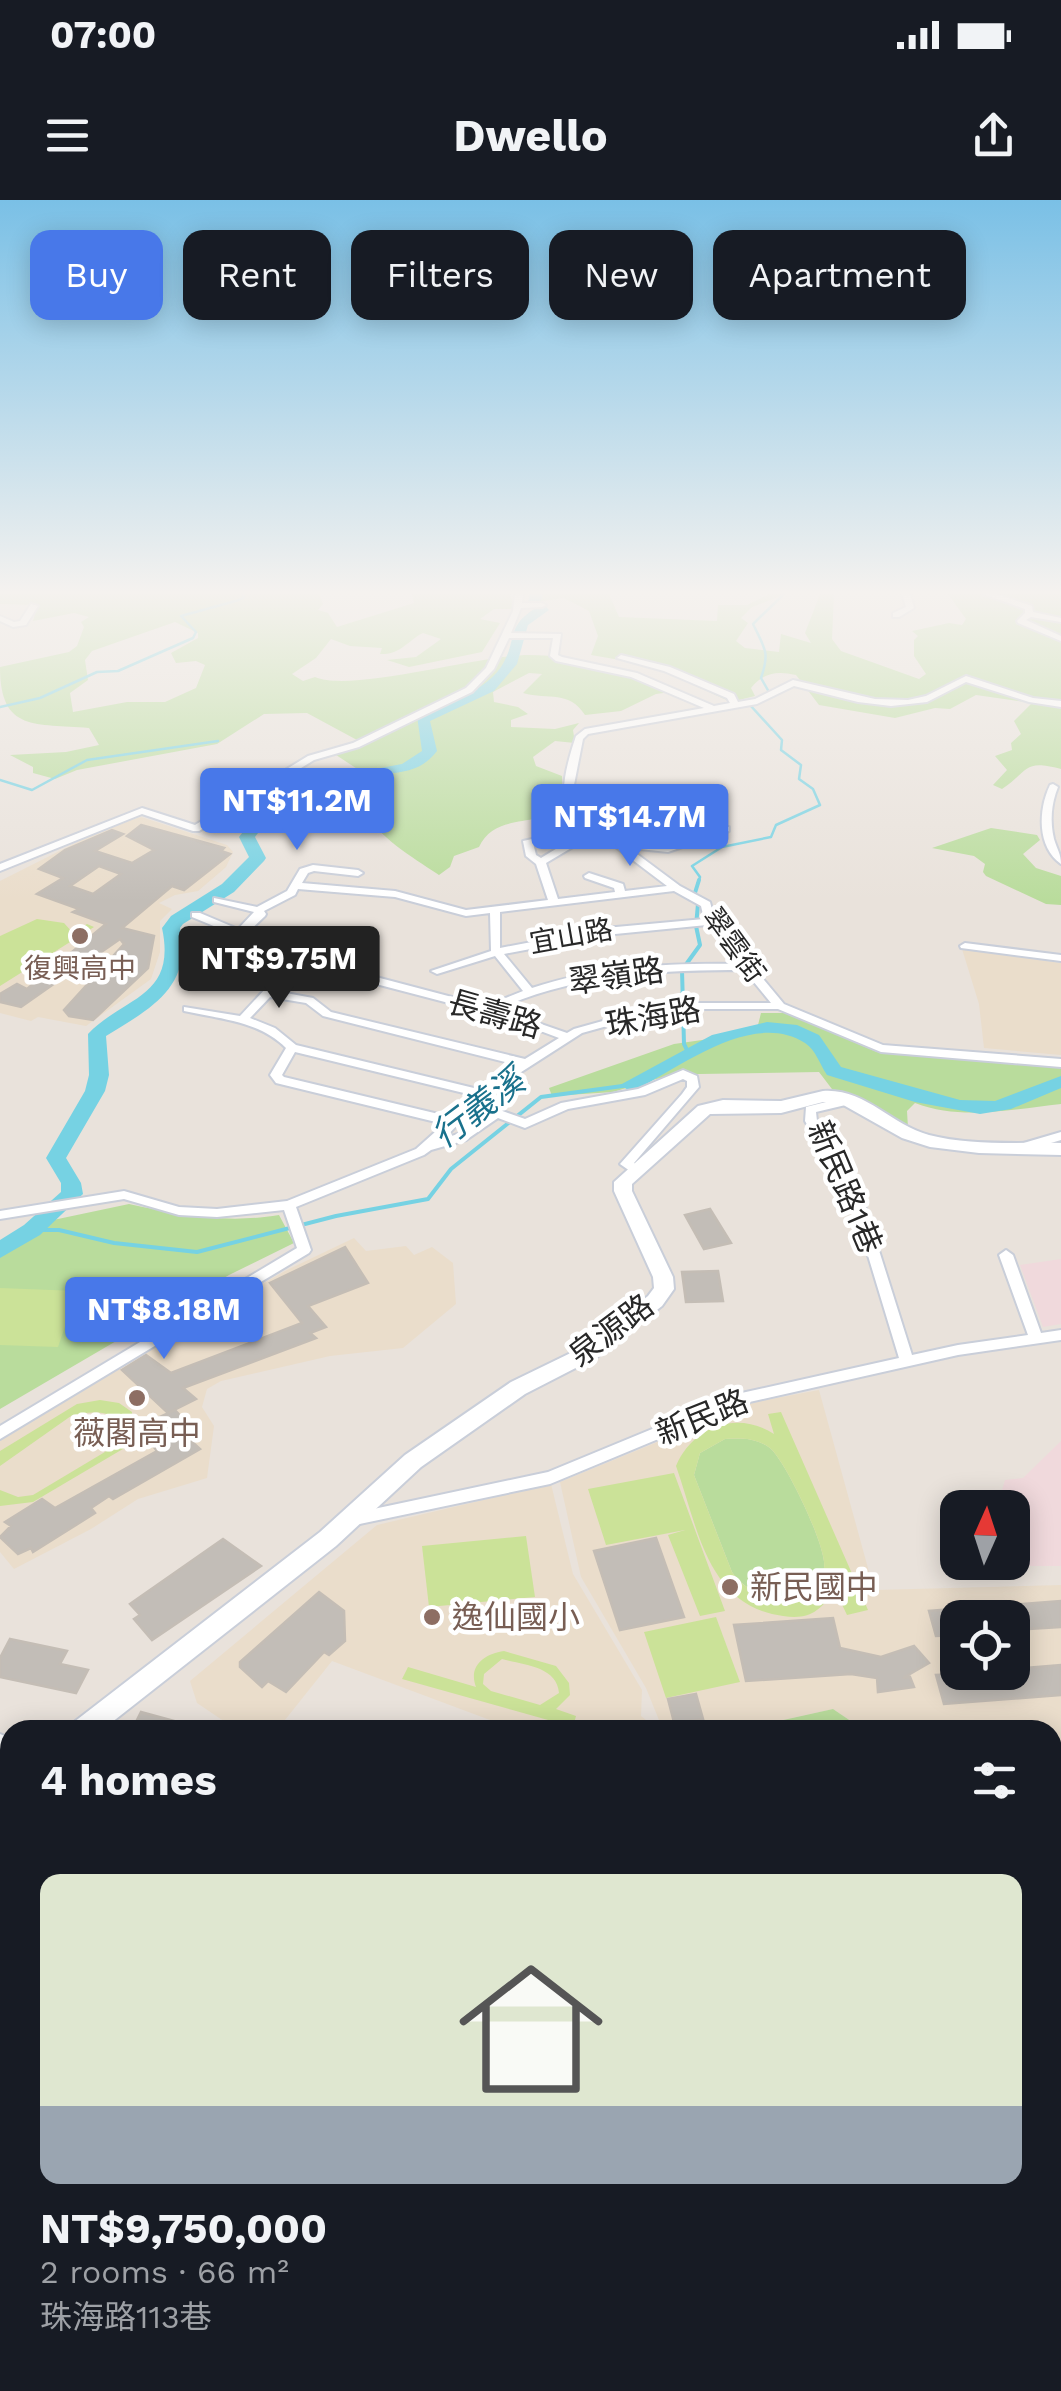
<!DOCTYPE html>
<html lang="en">
<head>
<meta charset="utf-8">
<style>
	:root { --surface:#171b24; --page:#20242c; --text:#f1f3f6; --muted:#9ea1a6; --line:#363941; --accent:#4878e9 }
	body { margin:0; font-family:"Work Sans","Noto Sans TC",sans-serif; background:var(--page); color:var(--text); height:100vh; display:flex; flex-direction:column; font-size:38px; white-space:nowrap }
	* { box-sizing:border-box; margin:0 }
	p { font-size:32px; color:var(--muted) }
	.icon { flex:none; width:55px; height:55px; fill:none; stroke:currentColor; stroke-width:2; stroke-linecap:round; stroke-linejoin:round }
	.map { position:relative; flex:1; overflow:hidden }
	.sheet { position:absolute; left:0px; top:1520px; width:1062px; height:672px; display:flex; flex-direction:column; background:var(--surface); border-radius:30px 30px 0 0; box-shadow:0 5px 25px #0003 }
	.sheet>* { flex:none }
	.banner { position:absolute; left:30px; top:30px; width:1002px; height:90px; display:flex; gap:20px }
	.needle { width:65px; rotate:3deg }
	.buttons { position:absolute; left:940px; top:1290px; display:grid; gap:20px }
	.buttons a { display:grid; place-items:center; width:90px; height:90px; border-radius:20px; background:var(--surface); box-shadow:0 5px 25px #0003; font-size:50px }
	.price { position:absolute; translate:-50% -85px; padding:0 22px; border-radius:10px; background:var(--accent); color:#fff; font-size:32px; line-height:65px; filter:drop-shadow(0 2px 5px #0008) }
	.price::after { content:''; position:absolute; left:50%; top:60px; width:30px; height:22px; margin-left:-15px; background:inherit; clip-path:polygon(0 0,100% 0,50% 100%) }
	.price.current { background:#222; color:#fff }
	ul { padding:0; list-style:none }
	li { display:grid; align-content:center; gap:20px; height:530px; padding:0 40px }
	li+li { border-top:2px solid var(--line) }
	li span { display:grid; place-items:center; height:310px; border-radius:20px; color:#555 }
	li>.icon { margin-inline-start:auto }
	span .icon { width:180px; height:180px; fill:#fffc; stroke-width:1 }
	li b { font-size:42px }
	h2 { display:flex; justify-content:space-between; align-items:center; height:120px; padding:0 40px; font-size:42px }
	.pill { padding:0 35px; border-radius:20px; background:var(--surface); box-shadow:0 5px 25px #0003; font-size:35px; line-height:90px }
	.pill.current { background:var(--accent); color:#fff }
	.status { display:flex; justify-content:space-between; align-items:center; height:70px; padding:0 50px; background:var(--surface); direction:ltr }
	.status svg { height:28px; fill:currentColor }
	header { display:flex; justify-content:space-between; align-items:center; height:130px; padding:0 40px; background:var(--surface); font-size:45px; font-weight:700 }
	.map>svg:first-child { display:block }
	.education { fill:#eaddcb; fill-rule:evenodd }
	.medical { fill:#f0d9dc }
	.green { fill:#b9dc9c; fill-rule:evenodd }
	.pitch { fill:#cbe298; fill-rule:evenodd }
	.lines { fill:none; stroke-linecap:round; stroke-linejoin:round }
	.stream-far2 { stroke:#76d2e3; stroke-width:2.5 }
	.stream-far1 { stroke:#76d2e3; stroke-width:4 }
	.stream { stroke:#76d2e3; stroke-width:5 }
	.river { fill:#76d2e3; fill-rule:evenodd }
	.building { fill:#c2bdb7; stroke:#c4bdb5; stroke-width:2.5; fill-rule:evenodd }
	.street-casing { stroke:#c9ced9; stroke-width:4 }
	.secondary-casing { stroke:#c9ced9; stroke-width:4 }
	.street { fill:#fff; fill-rule:evenodd }
	.secondary { fill:#fff; fill-rule:evenodd }
	.education-dot { fill:#8d6e63; stroke:#fff; stroke-width:4 }
	.labels { text-anchor:middle; dominant-baseline:central; stroke-width:9; stroke-linejoin:round; paint-order:stroke }
	.far-street-label { font-size:28px; fill:#282828; stroke:#fff }
	.far-education-label { font-size:28px; fill:#785e54; stroke:#fff }
	.street-label { font-size:32px; fill:#282828; stroke:#fff }
	.education-label { font-size:32px; fill:#785e54; stroke:#fff; text-anchor:start }
	.water-label { font-size:35px; font-style:italic; fill:#19718c; stroke:#fff }
</style>
</head>
<body>
<div class="status"><b>07:00</b><svg viewBox="0 0 49 12"><path d="M0 12V9h3v3zM5 12V6h3v6zM10 12V3h3v9zM15 12V0h3v12zM26 1h20v11H26zM47 4h2v5h-2z"/></svg></div>
<header><svg class="icon" aria-label="menu" viewBox="0 0 24 24"><path d="M4 6h16M4 12h16M4 18h16"/></svg>Dwello<svg class="icon" aria-label="share" viewBox="0 0 24 24"><path d="M12 15V3M7 8l5-5 5 5M5 13v7h14v-7"/></svg></header>
<div class="map">
<svg width="1061" height="2191" viewBox="0 0 1061 2191">
	<rect width="100%" height="100%" fill="#e9e2db"/>
	<!-- education -->
	<g class="education">
		<polygon points="141,617 227,645 233,652 226,667 198,691 175,695 159,703 172,709 160,721 160,752 151,779 86,826 38,817 31,821 0,813 0,681 105,628"/>
		<polygon points="962,749 1061,763 1061,855 984,848 979,804"/>
		<polygon points="354,1038 366,1051 406,1046 414,1055 432,1047 453,1063 456,1104 403,1148 330,1156 221,1181 207,1189 202,1207 214,1226 207,1278 138,1299 91,1329 14,1369 0,1352 0,1241 151,1148 285,1071"/>
		<path d="M819,1190L874,1390L1061,1385V1580L1053,1583L1052,1530H864L833,1509L739,1530H663L646,1488L581,1377L560,1282L755,1202ZM958,1418H1012V1472H958Z"/>
		<polygon points="551,1284 573,1374 642,1490 641,1516 658,1530 517,1530 332,1461 277,1530 237,1530 197,1503 190,1481 377,1325"/>
	</g>
	<!-- medical -->
	<g class="medical">
		<polygon points="1061,1059 1061,1124 1043,1127 1020,1065"/>
		<polygon points="1061,1241 1061,1366 1021,1366 1013,1349 1012,1308 997,1307 1005,1280 1023,1278"/>
	</g>
	<!-- green -->
	<g class="green">
		<path d="M0,394H319L323,404L318,410L328,413L337,427L414,403L412,394H510L515,409H494L480,419L500,423L482,452L409,467L387,460L416,457L441,439L423,433C408,440 401,455 380,454L382,448L350,446L331,439L316,458L292,474L303,481L315,477C352,493 478,455 529,455C580,455 632,472 678,491L656,494L621,511L585,515C569,490 549,500 523,493L542,474L529,473L493,492L494,502L518,507L528,514L511,520V527L555,529L579,523L573,530L575,543L555,541L533,557L536,566L562,576L563,607C539,628 495,612 479,647L454,656L450,667L439,675C409,655 381,639 361,608L379,591L374,580L330,551L357,540L307,513L264,514L217,544L77,570L55,579L33,573V567L10,555L66,552L99,545L89,528C36,523 0,533 0,467L69,452L77,446L84,427L81,422L89,417L74,413L33,421L37,405L0,404ZM175,422L198,433V438L171,453L176,463L196,461L205,465L196,488L165,502H127L73,512L70,493L88,480L85,460L92,451Z"/>
		<path d="M534,394H609L619,417L717,421L718,405H747L769,394H786L752,407L741,418L748,423L736,441L745,448L779,452L781,434L811,443L805,433L820,394H834L832,439L841,451L919,479L926,474L914,456V440L918,436L912,431L949,423L962,425L966,419L948,394H1061V569C1023,559 1030,570 1002,589L993,585L1007,570L995,556L1012,550L1011,543L1021,534L1014,521L1032,503L976,495L950,509L935,508L895,518L819,505L796,475C777,471 764,472 751,488L755,496L731,502L649,465L591,455L598,436L589,411L564,398L528,403Z"/>
		<polygon points="991,628 1037,635 1040,640 1023,654 1036,668 1061,676 1061,705 1046,704 986,676 983,672 985,664 974,656 932,648"/>
		<path d="M761,813H787L877,852L1061,867V904C1013,909 962,921 915,903L907,911L908,928L835,893L819,872L699,874L656,879L613,892L552,896L549,888L674,844L730,836L758,825Z"/>
		<path d="M129,1004C181,1015 226,1024 279,1015L294,1043L229,1075L0,1209V1057L39,1023Z"/>
		<path d="M725,1239C742,1238 756,1238 770,1248C785,1260 828,1349 824,1368C814,1416 753,1403 732,1372L694,1275L700,1253Z"/>
		<polygon points="833,1509 864,1530 739,1530"/>
		<polygon points="1053,2109 1061,2111 1061,2191 812,2191 816,2182 1052,2182"/>
	</g>
	<!-- pitch -->
	<g class="pitch">
		<polygon points="37,719 64,723 73,733 87,724 94,727 0,786 0,736"/>
		<polygon points="0,1088 77,1091 58,1147 0,1145"/>
		<path d="M100,1200L119,1203L132,1212L133,1243L33,1302L0,1306V1290L18,1297L33,1295L120,1243C133,1210 93,1209 71,1216L0,1266V1251L77,1204Z"/>
		<path d="M781,1212L868,1410L847,1415L835,1390C820,1411 810,1420 783,1416C707,1406 698,1328 676,1266C693,1226 737,1210 774,1234L768,1214ZM725,1239C742,1238 756,1238 770,1248C785,1260 828,1349 824,1368C814,1416 752,1403 732,1372L694,1275L700,1253Z"/>
		<polygon points="674,1273 725,1411 700,1416 668,1335 685,1330 606,1345 588,1289"/>
		<polygon points="526,1336 535,1397 429,1407 422,1346"/>
		<polygon points="716,1417 740,1482 666,1498 644,1432"/>
		<path d="M504,1451L556,1466L569,1483L570,1495L556,1509L576,1516L573,1527L402,1479L408,1467L476,1487C468,1466 484,1454 504,1451ZM502,1459C523,1465 557,1466 559,1493L540,1505L491,1491L483,1484L484,1474Z"/>
	</g>
	<g class="lines">
		<!-- stream-far2 -->
		<g class="stream-far2">
			<path d="M766,494L769,492L761,478C770,452 765,449 753,424L784,394"/>
			<polyline points="0,507 40,498 97,472 118,471 193,438 196,432 181,416 239,400 244,397 242,394"/>
			<polyline points="0,580 32,590 87,560 218,541"/>
			<polyline points="698,683 700,677 692,666 722,647 771,637 776,625 820,605 813,589 799,579 801,565 781,550 782,540 750,505"/>
		</g>
		<!-- stream-far1 -->
		<g class="stream-far1">
			<polyline points="694,696 699,680"/>
			<polyline points="690,856 684,844 682,770 700,745 696,726 698,704"/>
			<polyline points="32,1030 59,1030 114,1043 197,1052 336,1016 428,999 451,969 541,897 630,885"/>
		</g>
		<!-- stream -->
		<g class="stream">
			<polyline points="0,1758 10,1765"/>
			<polyline points="1052,1758 1061,1756"/>
		</g>
		<!-- river -->
		<g class="river">
			<path d="M530,394H543L541,401L549,410L528,425L517,464L494,491L430,521L437,551C417,577 394,570 366,578C347,583 336,599 319,608C297,619 270,615 255,637L266,658L264,661L234,692L183,724L180,728C193,787 150,809 106,836L109,875L105,891L66,958L81,983L83,994L40,1035L0,1058V1040L24,1025L61,992V983L46,958L85,891L89,875L88,834C124,796 177,798 162,728L171,716L222,684L249,657L239,637L253,619L309,601L348,574L402,564L422,551L417,516C445,503 488,492 504,462C517,437 507,427 534,409L528,402Z"/>
			<path d="M767,822L797,825L819,835L841,867L960,900L995,901L1061,876V888L1011,909L980,914L915,902L827,875C820,865 816,850 805,843C753,810 682,866 637,889L630,891L620,885L712,835Z"/>
		</g>
	</g>
	<!-- building -->
	<g class="building">
		<path d="M141,625L224,648L221,651L230,654L184,690L172,686L122,728L154,736L148,768L93,820L69,816L64,810L124,744L120,739L91,759L85,757L65,773L68,774L21,807L0,802V794L17,784L27,789L106,724L73,712L79,709L37,694L63,678L39,669L65,650L112,630L123,634L95,651L132,663L154,650L127,636ZM99,666L121,674L93,694L70,686Z"/>
		<polygon points="710,1009 731,1043 704,1049 685,1015"/>
		<polygon points="345,1047 368,1083 308,1106 326,1127 310,1133 316,1138 183,1188 196,1199 168,1213 122,1170 146,1155 171,1173 302,1123 270,1083"/>
		<polygon points="718,1071 723,1101 686,1102 682,1072"/>
		<polygon points="175,1210 198,1235 190,1240 200,1249 113,1299 109,1296 91,1308 95,1313 33,1352 31,1348 18,1354 0,1337 11,1326 5,1322 42,1299 55,1308 157,1251 138,1227"/>
		<polygon points="656,1338 684,1417 620,1430 594,1351"/>
		<polygon points="223,1339 261,1366 152,1440 134,1419 140,1415 130,1404"/>
		<polygon points="319,1392 344,1411 345,1441 329,1455 324,1452 286,1492 268,1481 262,1487 240,1467 240,1462"/>
		<polygon points="1061,1401 1061,1427 1012,1430 1012,1418 958,1418 958,1435 936,1436 929,1411"/>
		<polygon points="833,1418 840,1448 881,1457 914,1446 929,1463 903,1478 910,1477 914,1487 878,1492 877,1478 851,1474 746,1481 734,1425"/>
		<polygon points="10,1439 67,1451 60,1464 88,1470 76,1493 0,1477 0,1458"/>
		<polygon points="1012,1458 1022,1458 1025,1468 1061,1465 1061,1495 944,1504 936,1475 1012,1472"/>
		<polygon points="696,1494 703,1519 690,1521 692,1530 676,1530 668,1499"/>
		<polygon points="141,1512 196,1527 196,1530 132,1530"/>
	</g>
	<g class="lines">
		<!-- street casing -->
		<g class="street-casing">
			<g id="street">
				<path d="M515,394H523L522,403H542L546,405L542,407L521,408L511,433L561,434L558,455L562,457L637,473L714,506L730,503L727,498L664,471L617,458L621,455L670,467L734,494L738,502L755,499L793,480L875,499L908,500L926,496L966,476L1033,498L1061,501V507L1029,502L966,482L927,502L891,506L858,502L794,486L757,504L588,534L583,539L572,595L579,618L607,632L620,641L667,646L723,627H729V631L668,652L629,648L680,686L710,702L715,721L784,804L883,845L1061,859V867L881,852L778,809H687L643,816L582,833L484,896L445,938L458,934L497,909L525,919L561,903L638,889L683,870L697,876L699,887L634,963L640,968L638,971H630L620,964L682,894L687,887V881L683,879L645,895L568,909L525,928L498,918L466,940L431,950L424,955L296,1007L311,1050L309,1053L0,1239V1226L297,1048L284,1010L217,1017L179,1015L124,999L0,1019V1011L124,991L179,1007L217,1009L287,1001L416,949L444,924L276,883L270,875L286,848C259,821 220,819 184,811V807L240,816L282,771L286,770L292,773L275,791L313,798L331,812L525,859L559,838L506,818L353,778L241,738L217,769H209L208,767L233,734L192,717V713H200L238,729L254,712L214,702V698L257,707L287,691L300,669L313,665L358,670L363,673L358,676L314,671L308,673L302,683L395,691L466,710L548,700L536,664L526,656L523,641L532,639L536,655L541,658L574,638L578,625C552,610 568,560 576,536L585,529L704,508L631,477L556,461L550,456L553,438H509L494,469L472,492L359,547L314,560L199,631H193L142,614L0,671V664L142,608L195,625L308,556L353,543L466,488L486,468L513,411ZM587,629L601,636L667,686L625,691L623,684L589,673L584,676L585,678L614,688L615,692L558,699L546,663L583,641ZM298,689L395,697L466,716L490,713L491,751L431,771L437,774L495,756L523,791L486,806L361,773L247,733L265,716L266,714L264,711L295,695ZM674,691L701,706L704,719L605,728L500,748V712ZM707,725L739,764C669,763 598,766 532,788L504,754L605,735ZM744,770L771,803H687L642,810L574,829L567,833L498,809C576,774 660,770 744,770ZM270,797L306,803L323,816L517,865L478,889L296,845L275,828L250,818ZM295,852L472,895L451,917L284,877L282,875Z"/>
				<polygon points="902,394 910,394 914,408 899,417 893,417 893,413 906,407"/>
				<polygon points="983,394 996,394 1032,406 1033,412 1061,418 1061,422 1031,417 1026,420 1061,436 1061,441 1018,423 1017,421 1025,413 1025,409"/>
				<polygon points="31,404 38,406 26,425 13,427 0,421 0,416 14,422 20,421"/>
				<path d="M1053,584L1058,587C1051,604 1050,622 1054,639C1057,649 1061,654 1061,664C1037,647 1038,610 1050,585Z"/>
				<polygon points="965,743 1061,755 1061,761 961,748 960,746"/>
				<polygon points="850,896 856,900 854,903 816,912 817,921 865,1006 912,1155 958,1145 1028,1135 999,1055 1006,1050 1013,1055 1041,1133 1061,1130 1061,1140 958,1155 745,1203 550,1284 350,1326 344,1325 342,1320 344,1315 350,1314 548,1272 737,1194 899,1158 853,1006 805,921 806,907"/>
				<polygon points="1061,932 1061,940 1017,953 1011,949 1013,946"/>
				<polygon points="1061,1659 1061,1677 1052,1680 1052,1662"/>
				<polygon points="1052,2091 1061,2093 1061,2115 1052,2113"/>
			</g>
		</g>
		<!-- secondary casing -->
		<g class="secondary-casing">
			<g id="secondary">
				<path d="M823,891C865,888 891,925 929,935C971,946 1018,942 1061,943V955L979,953L930,947L902,938L838,902H823L781,913L710,914L632,984V991L673,1077L674,1089L662,1106L597,1157L525,1194L421,1267L336,1346L102,1530H70L74,1522L320,1332L405,1255L511,1182L583,1147L648,1096L654,1088L653,1077L614,991V982L698,906L723,900L781,901Z"/>
				<polygon points="0,1534 10,1538 10,1566 0,1562"/>
				<polygon points="10,1814 10,1843 0,1848 0,1818"/>
			</g>
		</g>
		<!-- street -->
		<use href="#street" class="street"/>
		<!-- secondary -->
		<use href="#secondary" class="secondary"/>
	</g>
	<!-- sky -->
	<linearGradient id="sky" x2="0" y2="1"><stop stop-color="#7ac0e6"/><stop offset="0.56" stop-color="#f5f2ef"/><stop offset="1" stop-color="#f5f2ef" stop-opacity="0"/></linearGradient>
	<rect width="1061" height="701" fill="url(#sky)"/>
	<!-- markers -->
	<g class="education-dot">
		<circle cx="80" cy="736" r="10"/>
		<circle cx="137" cy="1198" r="10"/>
		<circle cx="730" cy="1387" r="10"/>
		<circle cx="432" cy="1417" r="10"/>
	</g>
	<g class="labels">
		<!-- far-street labels -->
		<g class="far-street-label">
			<text transform="translate(571 736) rotate(-10)">宜山路</text>
			<text transform="translate(734 745) rotate(54)">翠雲街</text>
		</g>
		<!-- far-education labels -->
		<g class="far-education-label">
			<text x="80" y="768">復興高中</text>
		</g>
		<!-- street labels -->
		<g class="street-label">
			<text transform="translate(616 776) rotate(-8)">翠嶺路</text>
			<text transform="translate(495 814) rotate(16)">長壽路</text>
			<text transform="translate(653 817) rotate(-10)">珠海路</text>
			<text transform="translate(845 987) rotate(67)">新民路1巷</text>
			<text transform="translate(611 1130) rotate(-37)">泉源路</text>
			<text transform="translate(702 1217) rotate(-22)">新民路</text>
		</g>
		<!-- education labels -->
		<g class="education-label">
			<text x="137" y="1233" text-anchor="middle">薇閣高中</text>
			<text x="750" y="1387">新民國中</text>
			<text x="452" y="1417">逸仙國小</text>
		</g>
		<!-- water labels -->
		<g class="water-label">
			<text transform="translate(478 908) rotate(-37)">行義溪</text>
		</g>
	</g>
</svg>
<div class="buttons">
<a><svg class="needle" viewBox="-14 -14 28 28"><path d="M0-13l5 13h-10z" fill="#e53935"/><path d="M0 13l5-13h-10z" fill="#9ea1a6"/></svg></a>
<a><svg class="icon" aria-label="locate" viewBox="0 0 24 24"><circle cx="12" cy="12" r="6"/><path d="M12 2v4M12 18v4M2 12h4M18 12h4"/></svg></a>
</div>
<b class="price" style="left:297px;top:653px">NT$11.2M</b>
<b class="price" style="left:630px;top:669px">NT$14.7M</b>
<b class="price current" style="left:279px;top:811px">NT$9.75M</b>
<b class="price" style="left:164px;top:1162px">NT$8.18M</b>
<div class="banner">
<a class="pill current">Buy</a>
<a class="pill">Rent</a>
<a class="pill">Filters</a>
<a class="pill">New</a>
<a class="pill">Apartment</a>
</div>
<section class="sheet">
<h2>4 homes<svg class="icon" aria-label="filters" viewBox="0 0 24 24"><path d="M4 7h16M4 17h16"/><circle cx="9" cy="7" r="2"/><circle cx="15" cy="17" r="2"/></svg></h2>
<ul>
<li><span style="background:linear-gradient(#dfe7d0 75%,#9aa5b1 0)"><svg class="icon" aria-label="home" viewBox="0 0 24 24"><path d="M3 11l9-7 9 7M6 9v11h12V9"/></svg></span><div><b>NT$9,750,000</b><p>2 rooms · 66 m²</p><p>珠海路113巷</p></div></li>
</ul>
</section>
</div>
</body>
</html>
